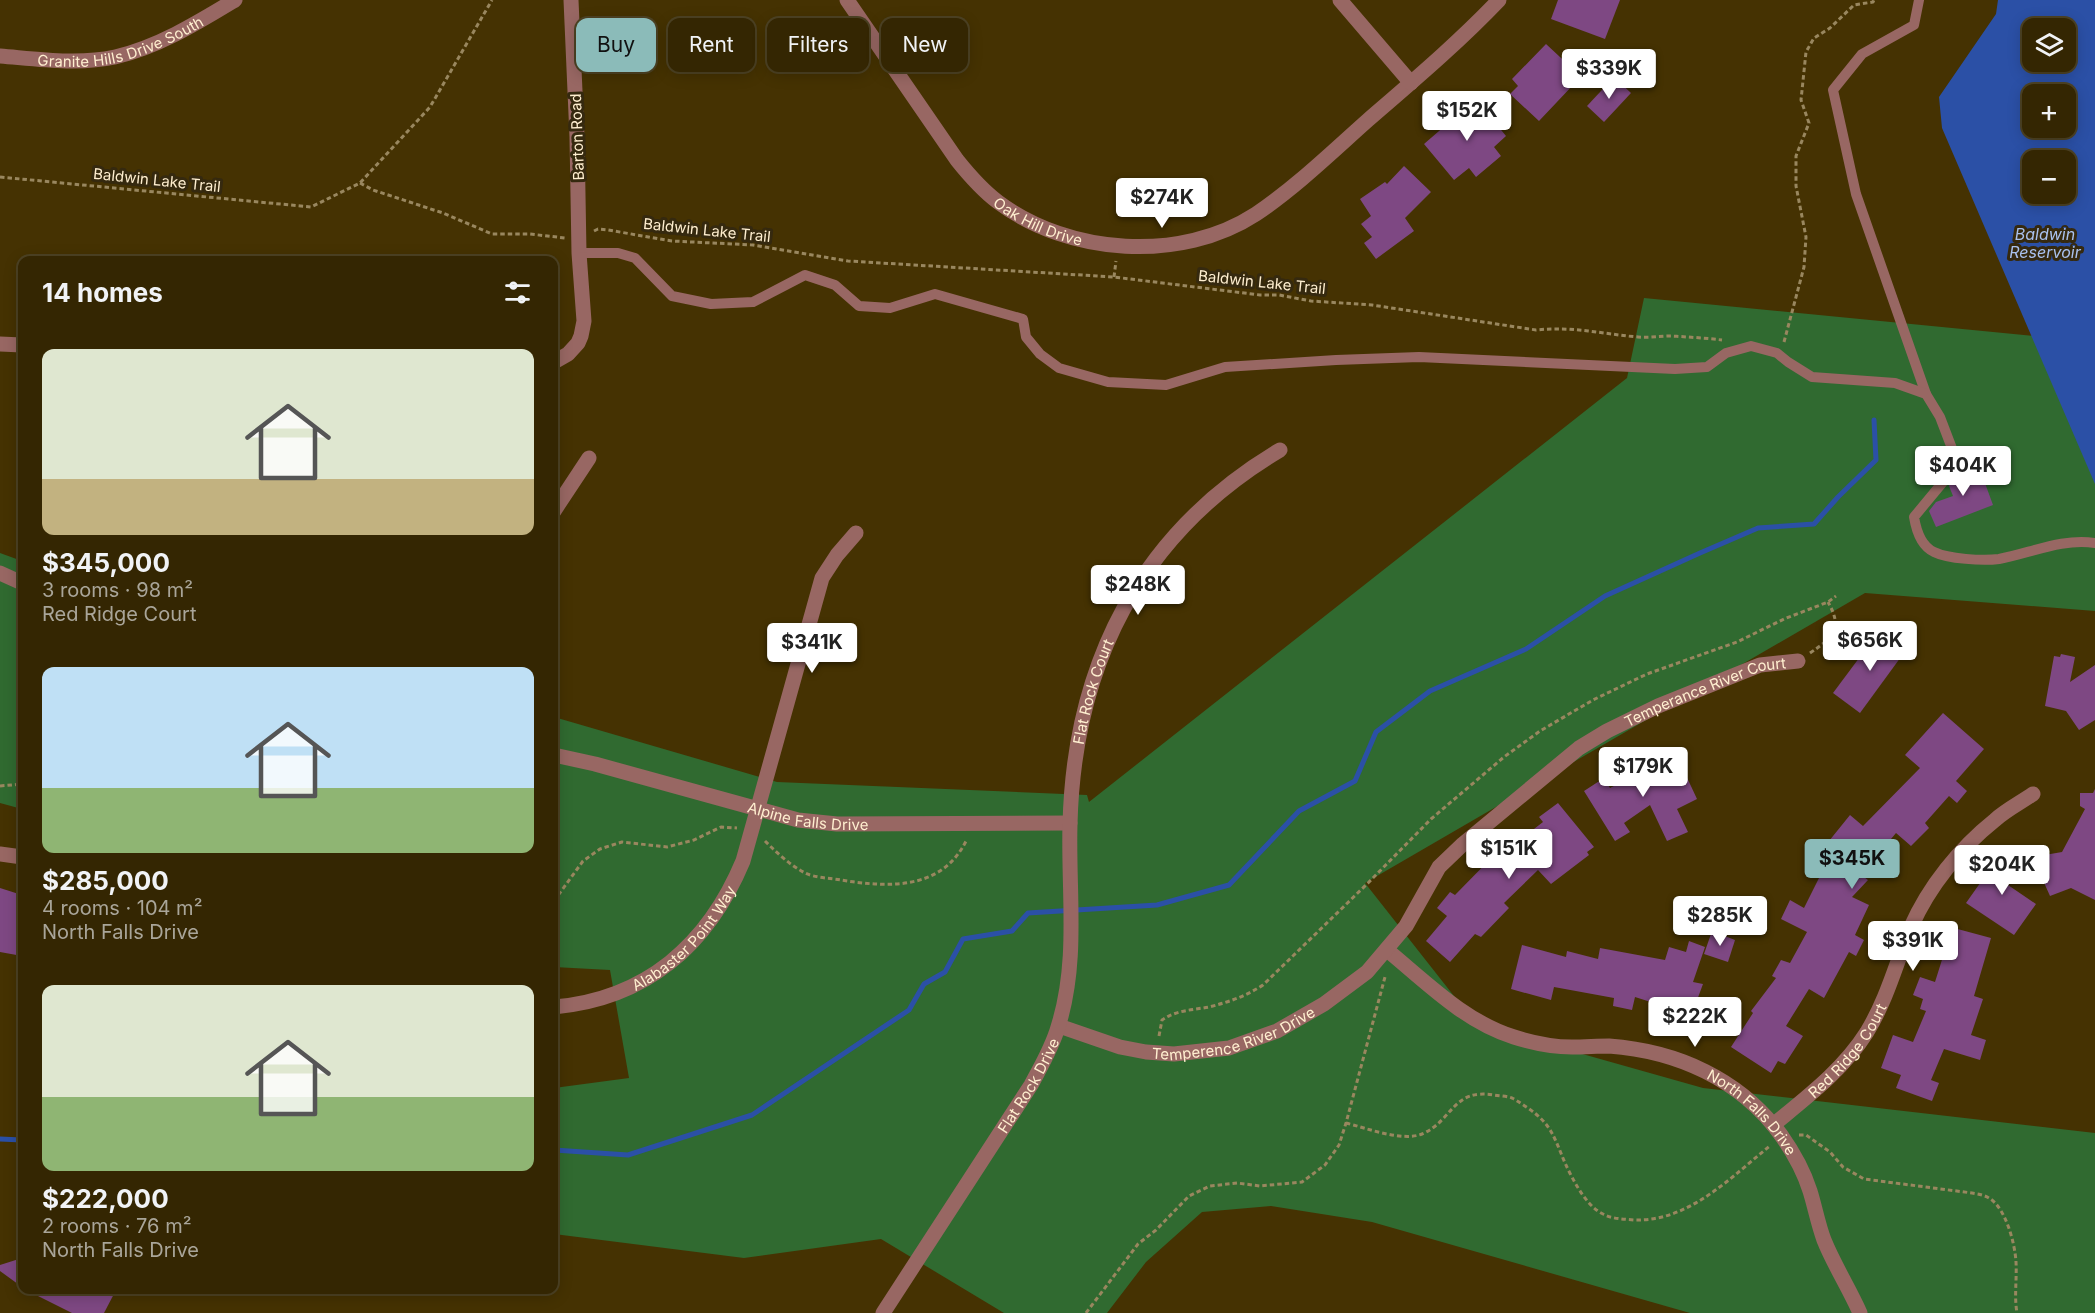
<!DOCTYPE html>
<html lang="en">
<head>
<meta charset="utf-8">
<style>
	:root { --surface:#342602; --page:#3c2e0c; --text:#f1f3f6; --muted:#a9a599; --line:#4e4324; --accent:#8bbbb9 }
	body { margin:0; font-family:Inter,sans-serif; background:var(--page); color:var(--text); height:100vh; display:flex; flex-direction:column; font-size:22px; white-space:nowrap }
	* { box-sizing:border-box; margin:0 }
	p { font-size:20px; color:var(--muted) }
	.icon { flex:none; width:33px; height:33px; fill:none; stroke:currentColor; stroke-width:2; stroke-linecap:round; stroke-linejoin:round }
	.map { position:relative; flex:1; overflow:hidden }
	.panel { position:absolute; left:18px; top:256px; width:540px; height:1038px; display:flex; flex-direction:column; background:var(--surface); border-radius:12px; box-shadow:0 3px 15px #0003,0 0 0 2px var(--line) }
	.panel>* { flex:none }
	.banner { position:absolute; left:576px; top:18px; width:570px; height:54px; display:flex; gap:12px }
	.controls { position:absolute; left:2022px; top:18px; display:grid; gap:12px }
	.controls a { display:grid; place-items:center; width:54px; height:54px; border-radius:12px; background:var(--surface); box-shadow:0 3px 15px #0003,0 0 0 2px var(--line); font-size:30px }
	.price { position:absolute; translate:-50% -51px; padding:0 14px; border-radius:6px; background:#fff; color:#222; font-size:20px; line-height:39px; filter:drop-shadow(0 2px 3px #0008) }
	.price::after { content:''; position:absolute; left:50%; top:36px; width:18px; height:14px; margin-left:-9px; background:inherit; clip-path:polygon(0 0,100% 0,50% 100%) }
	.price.on { background:var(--accent); color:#111 }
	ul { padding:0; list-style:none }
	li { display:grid; align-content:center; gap:12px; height:318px; padding:0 24px }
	li span { display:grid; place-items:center; height:186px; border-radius:12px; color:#555 }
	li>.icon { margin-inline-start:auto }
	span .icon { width:108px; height:108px; fill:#fffc; stroke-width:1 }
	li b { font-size:26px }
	h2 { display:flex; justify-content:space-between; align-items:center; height:72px; padding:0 24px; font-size:26px }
	.chip { padding:0 21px; border-radius:12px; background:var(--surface); box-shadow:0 3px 15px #0003,0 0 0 2px var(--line); font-size:21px; line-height:54px }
	.chip.on { background:var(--accent); color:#111 }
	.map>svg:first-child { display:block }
	.green { fill:#306a30 }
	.water { fill:#2b50a6; fill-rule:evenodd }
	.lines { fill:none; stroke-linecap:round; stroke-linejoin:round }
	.stream { stroke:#2b50a6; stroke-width:5 }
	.building { fill:#7e4883 }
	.path { stroke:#99875f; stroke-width:3; stroke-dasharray:4.5 3; stroke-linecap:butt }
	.service { stroke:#986763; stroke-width:10 }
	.minor { stroke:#986763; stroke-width:15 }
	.tertiary { stroke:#986763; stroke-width:15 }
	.labels { text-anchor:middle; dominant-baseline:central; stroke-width:6; stroke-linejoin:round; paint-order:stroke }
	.street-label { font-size:15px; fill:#ffefd0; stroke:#35290f }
	.water-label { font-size:16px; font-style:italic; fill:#a9c1ee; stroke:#35290f }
</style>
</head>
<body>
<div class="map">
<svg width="2095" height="1313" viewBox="0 0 2095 1313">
	<rect width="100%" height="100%" fill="#453202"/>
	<!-- green -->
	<g class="green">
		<polygon points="1644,298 2095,342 2095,611 1865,593 1365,883 1476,1024 1703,1088 2095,1133 2095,1313 1690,1313 1372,1222 1271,1206 1202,1212 1146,1262 1107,1313 1004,1313 881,1239 744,1258 554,1234 554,1088 629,1078 610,970 554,967 554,717 777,782 1087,795 1089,802 1627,378"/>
		<polygon points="0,553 22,561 22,809 0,803"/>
	</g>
	<!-- water -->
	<path class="water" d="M1998,0H2095V484L1942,128L1939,97L1996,14ZM2032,28H2066V62H2032ZM2032,94H2066V128H2032ZM2032,160H2066V194H2032Z"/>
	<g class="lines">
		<!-- stream -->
		<g class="stream">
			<polyline points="0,1139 22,1140"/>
			<polyline points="554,1150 628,1155 752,1115 909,1010 924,984 945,972 963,939 1012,931 1028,913 1157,905 1229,885 1299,811 1355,781 1376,732 1430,691 1526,649 1605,596 1700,553 1758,528 1814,524 1838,497 1876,460 1874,420"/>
		</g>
	</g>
	<!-- building -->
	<g class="building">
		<polygon points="1558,0 1620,0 1605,39 1551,19"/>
		<polygon points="1546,44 1574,70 1567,78 1574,84 1539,121 1510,94 1518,86 1512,79"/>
		<polygon points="1614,77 1631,93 1604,122 1587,106"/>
		<polygon points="1476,99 1506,136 1494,147 1501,156 1476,177 1469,168 1454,180 1424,144"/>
		<polygon points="1404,166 1431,192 1405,218 1414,231 1376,259 1364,243 1372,237 1361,224 1371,216 1360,199 1385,182 1387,184"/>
		<polygon points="1978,464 1993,505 1936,527 1929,511 1936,502 1953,496 1949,486 1954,473"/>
		<polygon points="1880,630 1906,650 1860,713 1833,693"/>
		<polygon points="2061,654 2075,657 2070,682 2095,665 2095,720 2079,730 2066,711 2045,706 2054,656 2060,657"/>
		<polygon points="1943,713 1984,749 1956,781 1967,791 1957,803 1949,796 1925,823 1929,828 1911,846 1896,833 1861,875 1868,880 1852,897 1869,905 1855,935 1864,940 1856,956 1849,952 1824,998 1809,989 1786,1026 1803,1036 1785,1064 1778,1061 1771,1073 1731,1047 1753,1013 1751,1011 1776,978 1772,976 1781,960 1790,963 1807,932 1781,919 1790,900 1804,908 1826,864 1821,860 1833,844 1829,841 1850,815 1863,826 1920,768 1905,755"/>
		<polygon points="1650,750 1662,777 1683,769 1697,799 1677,809 1688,832 1667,841 1650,805 1624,823 1630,832 1615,841 1584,791 1604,778 1610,788 1635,775 1629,760"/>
		<polygon points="2095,789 2095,900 2071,888 2050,896 2037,867 2039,856 2062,852 2085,809 2080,806 2080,793 2093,793"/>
		<polygon points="1558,803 1594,847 1587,852 1589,855 1551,884 1538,870 1504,903 1509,908 1481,937 1475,934 1450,962 1426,941 1447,916 1437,908 1450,892 1455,895 1504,845 1508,849 1543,822 1539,817"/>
		<polygon points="2002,852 2022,865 2008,885 2036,904 2014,935 1966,903"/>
		<polygon points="0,888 22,895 22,956 0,952"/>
		<polygon points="1939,924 1991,938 1974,996 1983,999 1971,1035 1986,1040 1980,1060 1944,1049 1931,1080 1939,1083 1932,1101 1896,1088 1901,1075 1881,1068 1893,1035 1913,1042 1926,1011 1920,1009 1923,999 1913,995 1920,977 1935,982 1946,947 1933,945"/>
		<polygon points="1712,931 1735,940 1728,962 1704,954"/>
		<polygon points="1689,941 1705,947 1693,982 1703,984 1693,1011 1681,1006 1679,1011 1635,997 1632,1010 1613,1006 1614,998 1554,987 1551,1000 1511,989 1522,945 1566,957 1567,951 1598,959 1600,948 1665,960 1669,947 1686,952"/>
		<polygon points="22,1258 22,1287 0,1271 0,1265"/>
		<polygon points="26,1290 116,1290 104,1313 72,1313"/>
	</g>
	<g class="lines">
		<!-- path -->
		<g class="path">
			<polyline points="0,177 311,207 360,183 430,107 492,0"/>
			<polyline points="360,183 373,190 443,213 492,234 530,234 565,238"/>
			<path d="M594,231L598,229L608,230L672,241L753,245L848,261L1114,277L1260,295H1279L1311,301L1372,305L1536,330C1573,326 1602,334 1638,337C1649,338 1660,336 1671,336C1688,337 1705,338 1722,340"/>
			<polyline points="1114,277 1116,261"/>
			<polyline points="1784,342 1804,267 1806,237 1796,186 1796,156 1809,123 1801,100 1806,52 1814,38 1830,28 1854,5 1873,2 1874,0"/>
			<path d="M1810,653C1832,638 1844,630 1828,602"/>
			<polyline points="0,786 22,784"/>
			<path d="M765,841C777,853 790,865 805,873C815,878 830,878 841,880C890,888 943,890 967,839"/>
			<polyline points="554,901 583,861 600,849 622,842 667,847 694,840 721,827 737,828"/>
			<path d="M1159,1036L1162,1020C1176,1010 1193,1010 1209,1007C1229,1002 1246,996 1263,985L1368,883L1431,819L1504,757L1540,731L1593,700L1647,674L1737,642L1784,619L1828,602L1836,596"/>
			<path d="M1346,1123C1366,1128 1402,1142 1422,1134C1453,1121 1452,1088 1494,1095C1500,1096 1507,1096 1512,1098C1518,1101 1523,1105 1528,1108C1552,1125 1554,1137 1565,1163C1573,1180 1586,1206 1603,1214C1612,1219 1623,1219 1634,1220C1689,1222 1731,1177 1771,1145"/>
			<path d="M1799,1135H1806L1830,1152L1843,1167L1864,1179L1972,1193C1978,1194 1984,1195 1989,1198C2006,1208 2015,1244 2016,1262C2017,1279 2014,1296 2017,1313"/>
			<polyline points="1086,1313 1138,1244 1156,1230 1189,1196 1210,1186 1237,1183 1260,1186 1302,1182 1325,1165 1339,1145 1346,1123 1385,977"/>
		</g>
		<!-- service -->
		<g class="service">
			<polyline points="1919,0 1914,25 1862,54 1833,90 1856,194 1926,394"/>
			<path d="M579,253H618L635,258L672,296L711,304L753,302L805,275L835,285L859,306L890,308L935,294L1023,319L1026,337L1040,354L1059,368L1108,382L1166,385L1225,367L1336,360L1419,357L1675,369L1707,367L1726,353L1751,346L1777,353L1788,362L1812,377L1895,383L1926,394L1940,417L1953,451L1943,482L1914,517C1916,529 1921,546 1934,552C1948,559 1983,561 1999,559C2031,553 2062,538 2095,543"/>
		</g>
		<!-- minor -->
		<g class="minor">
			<path id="s1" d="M847,0L957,160C969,175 982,190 998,202C1069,255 1181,263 1256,214C1296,187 1332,152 1368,120C1413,81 1458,43 1499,0"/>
			<polyline points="1340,0 1411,83"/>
			<path id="s2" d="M0,56C37,59 78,65 115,57C158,47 197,23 235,0"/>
			<polyline points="554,511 589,458"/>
			<polyline points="0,573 22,583"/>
			<path id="s3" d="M554,755L595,764L798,820L837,824L1070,823"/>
			<polyline points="0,854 22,857"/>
			<path id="s4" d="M1387,950C1426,982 1465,1022 1514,1037C1533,1043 1553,1047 1572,1047C1585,1047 1597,1046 1609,1046C1677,1051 1740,1079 1781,1135C1793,1152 1804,1172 1810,1191C1815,1207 1818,1224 1824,1240C1834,1265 1849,1288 1860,1313"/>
			<path id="s5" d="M554,1007C646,999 708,945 743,861L822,578L837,555L856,533"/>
			<path id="s6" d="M1059,1026L1120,1047L1146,1052L1174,1054L1229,1048L1277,1031L1324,1004L1367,972L1406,926L1439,867L1463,844L1579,748L1607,731L1658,706L1760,665L1798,661"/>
			<path id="s7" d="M1773,1125C1807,1097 1843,1070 1867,1032C1888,997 1896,963 1911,927C1929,886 1960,848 1995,820C2006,810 2020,803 2033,794"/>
			<path id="s8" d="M883,1313L1031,1085C1041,1066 1052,1048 1058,1027C1079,961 1068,892 1070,824C1074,664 1140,533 1280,450"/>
		</g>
		<!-- tertiary -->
		<g class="tertiary">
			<polyline points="0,344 22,345"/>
			<polyline points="554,362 568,354 578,343 581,336 584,321 579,253 577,137 571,0"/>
		</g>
	</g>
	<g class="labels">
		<!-- street labels -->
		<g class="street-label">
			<text stroke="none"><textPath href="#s2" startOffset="124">Granite Hills Drive South</textPath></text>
			<text transform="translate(577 137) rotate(-92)">Barton Road</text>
			<text transform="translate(157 180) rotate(6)">Baldwin Lake Trail</text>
			<text stroke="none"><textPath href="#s1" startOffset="298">Oak Hill Drive</textPath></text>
			<text transform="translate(707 230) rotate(6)">Baldwin Lake Trail</text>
			<text transform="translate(1262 282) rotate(6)">Baldwin Lake Trail</text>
			<text stroke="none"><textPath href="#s8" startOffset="675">Flat Rock Court</textPath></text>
			<text stroke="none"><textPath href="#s6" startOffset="784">Temperance River Court</textPath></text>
			<text stroke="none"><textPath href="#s3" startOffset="262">Alpine Falls Drive</textPath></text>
			<text stroke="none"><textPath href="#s5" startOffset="153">Alabaster Point Way</textPath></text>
			<text stroke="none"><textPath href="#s6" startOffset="182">Temperence River Drive</textPath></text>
			<text stroke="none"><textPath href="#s7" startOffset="106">Red Ridge Court</textPath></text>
			<text stroke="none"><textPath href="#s8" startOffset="270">Flat Rock Drive</textPath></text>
			<text stroke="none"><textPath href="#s4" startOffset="414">North Falls Drive</textPath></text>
		</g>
		<!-- water labels -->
		<g class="water-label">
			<text x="2045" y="234">Baldwin<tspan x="2045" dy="18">Reservoir</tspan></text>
		</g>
	</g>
</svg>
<div class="controls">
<a><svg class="icon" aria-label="layers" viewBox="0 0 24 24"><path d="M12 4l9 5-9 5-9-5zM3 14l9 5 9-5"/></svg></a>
<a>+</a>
<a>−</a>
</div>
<b class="price" style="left:1609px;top:100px">$339K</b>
<b class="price" style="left:1467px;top:142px">$152K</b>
<b class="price" style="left:1162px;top:229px">$274K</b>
<b class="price" style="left:1963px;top:497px">$404K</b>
<b class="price" style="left:1138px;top:616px">$248K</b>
<b class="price" style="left:1870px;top:672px">$656K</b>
<b class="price" style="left:812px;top:674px">$341K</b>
<b class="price" style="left:1643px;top:798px">$179K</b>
<b class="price" style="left:1509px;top:880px">$151K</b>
<b class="price on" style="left:1852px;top:890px">$345K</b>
<b class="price" style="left:2002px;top:896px">$204K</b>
<b class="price" style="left:1720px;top:947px">$285K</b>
<b class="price" style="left:1913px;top:972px">$391K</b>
<b class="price" style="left:1695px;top:1048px">$222K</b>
<div class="banner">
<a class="chip on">Buy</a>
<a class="chip">Rent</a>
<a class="chip">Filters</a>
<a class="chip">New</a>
</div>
<section class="panel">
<h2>14 homes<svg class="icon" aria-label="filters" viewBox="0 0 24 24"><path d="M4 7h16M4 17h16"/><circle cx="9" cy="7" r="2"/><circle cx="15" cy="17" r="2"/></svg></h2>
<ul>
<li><span style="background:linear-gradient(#dfe7d0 70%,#c2b280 0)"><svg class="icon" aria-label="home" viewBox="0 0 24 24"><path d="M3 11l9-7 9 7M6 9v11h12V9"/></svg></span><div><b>$345,000</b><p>3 rooms · 98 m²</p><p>Red Ridge Court</p></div></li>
<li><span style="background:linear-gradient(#bfe0f5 65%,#8fb573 0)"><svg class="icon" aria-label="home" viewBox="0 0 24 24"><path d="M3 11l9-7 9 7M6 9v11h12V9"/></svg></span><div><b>$285,000</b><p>4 rooms · 104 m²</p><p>North Falls Drive</p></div></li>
<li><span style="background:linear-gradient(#dfe7d0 60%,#8fb573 0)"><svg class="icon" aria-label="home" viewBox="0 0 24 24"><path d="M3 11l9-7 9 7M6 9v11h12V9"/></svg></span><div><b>$222,000</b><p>2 rooms · 76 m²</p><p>North Falls Drive</p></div></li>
</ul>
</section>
</div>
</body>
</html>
